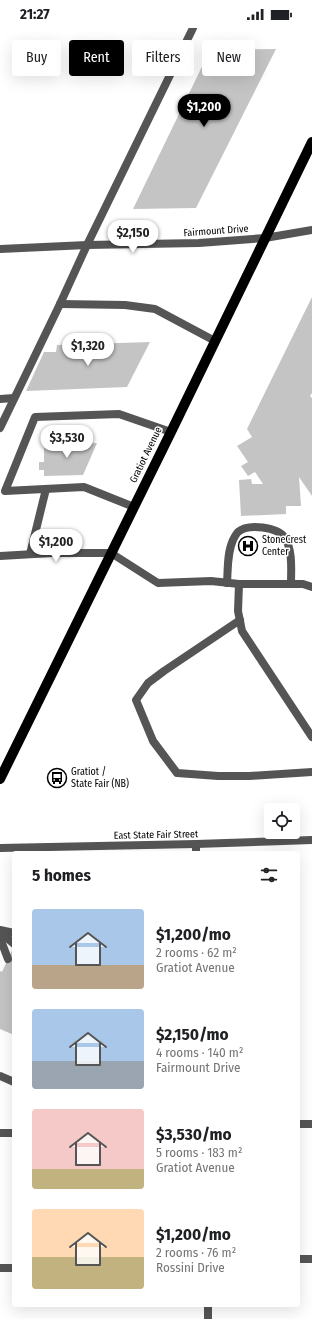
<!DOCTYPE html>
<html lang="en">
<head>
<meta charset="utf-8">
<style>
	:root { --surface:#fff; --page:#f6f6f6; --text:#202124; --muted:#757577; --accent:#000 }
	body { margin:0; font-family:"Fira Sans Condensed",sans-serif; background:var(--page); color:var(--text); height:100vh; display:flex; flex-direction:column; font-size:15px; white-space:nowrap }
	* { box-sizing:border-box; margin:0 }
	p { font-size:13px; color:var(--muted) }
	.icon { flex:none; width:22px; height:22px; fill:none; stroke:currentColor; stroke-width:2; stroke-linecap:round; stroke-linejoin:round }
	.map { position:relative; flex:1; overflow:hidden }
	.drawer { position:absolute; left:12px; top:823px; width:288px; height:456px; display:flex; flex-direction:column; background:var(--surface); border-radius:4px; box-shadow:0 4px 16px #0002 }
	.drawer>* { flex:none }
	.top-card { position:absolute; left:12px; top:12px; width:288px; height:36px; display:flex; gap:8px }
	.tools { position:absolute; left:264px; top:775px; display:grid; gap:8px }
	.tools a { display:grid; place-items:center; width:36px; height:36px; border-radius:4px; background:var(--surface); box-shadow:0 4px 16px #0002; font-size:20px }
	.price { position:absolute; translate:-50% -34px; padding:0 9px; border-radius:14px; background:#fff; color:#222; font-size:13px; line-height:26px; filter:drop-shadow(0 1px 2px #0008) }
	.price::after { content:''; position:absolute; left:50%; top:24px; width:12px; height:9px; margin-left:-6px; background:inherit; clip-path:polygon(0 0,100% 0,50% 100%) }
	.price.active { background:var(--accent); color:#fff }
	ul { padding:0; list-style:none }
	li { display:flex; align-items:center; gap:12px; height:100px; padding:0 20px }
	li span { display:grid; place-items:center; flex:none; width:112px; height:80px; border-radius:4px; color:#555 }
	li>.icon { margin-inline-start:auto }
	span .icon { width:48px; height:48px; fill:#fffc; stroke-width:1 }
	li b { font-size:17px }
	h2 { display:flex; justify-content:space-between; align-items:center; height:48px; padding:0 20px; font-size:17px }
	.chip { padding:0 14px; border-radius:4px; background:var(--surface); box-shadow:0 4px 16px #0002; font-size:14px; line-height:36px }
	.chip.active { background:var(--accent); color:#fff }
	.status { display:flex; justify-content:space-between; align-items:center; height:28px; padding:0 20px; background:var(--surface); direction:ltr }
	.status svg { height:11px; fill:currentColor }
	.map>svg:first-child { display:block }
	.building { fill:#c4c4c4 }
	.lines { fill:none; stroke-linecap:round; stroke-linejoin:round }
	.service { stroke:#555; stroke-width:8 }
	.minor { stroke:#555; stroke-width:8 }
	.tertiary { stroke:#555; stroke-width:8 }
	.primary { stroke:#000; stroke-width:10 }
	.labels { text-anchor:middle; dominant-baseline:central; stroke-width:3; stroke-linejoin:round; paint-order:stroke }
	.street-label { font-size:10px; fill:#000; stroke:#fff }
	.poi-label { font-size:10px; fill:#000; stroke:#fff; text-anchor:start }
</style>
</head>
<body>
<div class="status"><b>21:27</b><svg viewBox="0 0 49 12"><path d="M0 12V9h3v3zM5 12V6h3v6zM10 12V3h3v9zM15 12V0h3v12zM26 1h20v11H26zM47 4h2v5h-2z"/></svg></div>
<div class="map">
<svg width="312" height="1291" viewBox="0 0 312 1291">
	<rect width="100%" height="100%" fill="#fff"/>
	<!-- building -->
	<g class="building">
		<polygon points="276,21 196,180 133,181 210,22"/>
		<polygon points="312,269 312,365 310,368 312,370 312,468 299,449 301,478 286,478 286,486 241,488 239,452 251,451 252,456 263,456 255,444 248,448 241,438 248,434 237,418 252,409 247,401"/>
		<polygon points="150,314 127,359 26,363 44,324 56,324 57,317"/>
		<polygon points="97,415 83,447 44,448 44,442 39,442 39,434 44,434 44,417"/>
		<polygon points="14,918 14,1007 0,1001 0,943 2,944"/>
	</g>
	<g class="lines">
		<!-- service -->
		<g class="service">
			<polyline points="60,276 125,277 155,281 215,313"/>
			<polyline points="0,371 14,370"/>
			<polyline points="0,400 60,276 87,217 193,0"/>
			<polyline points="134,479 84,459 5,463 35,389 119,386 171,404"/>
			<polyline points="111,525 158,555 211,553 239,556 303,556 312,559"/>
			<polyline points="30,526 46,461"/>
			<path d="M227,555C228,541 227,525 233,512C234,510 236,506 238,504C248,495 278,499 285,510C293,523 291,542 291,556"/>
			<polyline points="239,556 238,583 242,603 312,709"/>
			<polyline points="240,592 164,643 148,655 136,672 153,713 177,745 218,748 250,748 312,744"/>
			<polyline points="0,902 14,905"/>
			<polyline points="0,904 14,916"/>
			<polyline points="0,910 8,931"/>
			<polyline points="0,1048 14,1054"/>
			<polyline points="298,1231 312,1231"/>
			<polyline points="0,1240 14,1240"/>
		</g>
		<!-- minor -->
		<g class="minor">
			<polyline points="0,221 87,217 199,215 265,210 312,202"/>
			<polyline points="0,528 52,525 111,525"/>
			<polyline points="196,816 196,825"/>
			<polyline points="298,1096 312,1096"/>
			<polyline points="0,1105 14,1105"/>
			<polyline points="208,1277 208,1291"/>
		</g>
		<!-- tertiary -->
		<polyline class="tertiary" points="0,820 196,816 312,812"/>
		<!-- primary -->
		<polyline class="primary" points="0,751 171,404 312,114"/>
	</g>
	<!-- icons -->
	<defs>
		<g id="hospital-ring" transform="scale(1)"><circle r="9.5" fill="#fff" stroke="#000" stroke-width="1.5"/><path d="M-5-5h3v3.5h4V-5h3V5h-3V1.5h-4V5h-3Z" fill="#000"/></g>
		<g id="bus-ring" transform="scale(1)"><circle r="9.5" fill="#fff" stroke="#000" stroke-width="1.5"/><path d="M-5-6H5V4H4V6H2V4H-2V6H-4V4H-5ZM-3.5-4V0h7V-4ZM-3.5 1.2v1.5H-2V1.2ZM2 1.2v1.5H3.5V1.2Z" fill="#000"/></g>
	</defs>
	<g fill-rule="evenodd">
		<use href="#hospital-ring" x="248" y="518"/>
		<use href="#bus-ring" x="57" y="750"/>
	</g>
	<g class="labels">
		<!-- street labels -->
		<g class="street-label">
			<text transform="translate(216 203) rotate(-4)">Fairmount Drive</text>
			<text transform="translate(146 427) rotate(-64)">Gratiot Avenue</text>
			<text transform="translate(156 807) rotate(-1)">East State Fair Street</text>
		</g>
		<!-- poi labels -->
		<g class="poi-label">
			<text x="262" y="512">StoneCrest<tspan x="262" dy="12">Center</tspan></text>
			<text x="71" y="744">Gratiot /<tspan x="71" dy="12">State Fair (NB)</tspan></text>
		</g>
	</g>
</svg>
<div class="tools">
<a><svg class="icon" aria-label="locate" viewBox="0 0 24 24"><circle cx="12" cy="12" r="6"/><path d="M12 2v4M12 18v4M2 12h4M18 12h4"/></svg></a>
</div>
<b class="price active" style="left:204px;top:100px">$1,200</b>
<b class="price" style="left:133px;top:226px">$2,150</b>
<b class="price" style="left:88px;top:339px">$1,320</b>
<b class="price" style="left:67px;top:431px">$3,530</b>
<b class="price" style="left:56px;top:535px">$1,200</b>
<div class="top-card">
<a class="chip">Buy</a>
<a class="chip active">Rent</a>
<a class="chip">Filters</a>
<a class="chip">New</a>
</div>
<section class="drawer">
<h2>5 homes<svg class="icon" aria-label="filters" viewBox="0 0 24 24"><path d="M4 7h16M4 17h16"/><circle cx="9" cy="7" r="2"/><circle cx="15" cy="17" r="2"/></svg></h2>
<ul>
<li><span style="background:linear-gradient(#a9c7e8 70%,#b9a48a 0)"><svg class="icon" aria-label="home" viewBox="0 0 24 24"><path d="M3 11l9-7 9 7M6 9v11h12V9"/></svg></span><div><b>$1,200/mo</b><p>2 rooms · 62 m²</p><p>Gratiot Avenue</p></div></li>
<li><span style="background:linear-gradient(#a9c7e8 65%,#9aa5b1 0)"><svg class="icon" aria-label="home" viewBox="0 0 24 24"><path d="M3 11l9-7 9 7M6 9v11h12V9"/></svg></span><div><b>$2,150/mo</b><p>4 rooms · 140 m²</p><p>Fairmount Drive</p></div></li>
<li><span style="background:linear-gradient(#f6c9c9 75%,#c2b280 0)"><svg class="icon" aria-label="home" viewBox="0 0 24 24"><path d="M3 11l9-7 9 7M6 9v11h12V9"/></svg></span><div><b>$3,530/mo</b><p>5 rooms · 183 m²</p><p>Gratiot Avenue</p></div></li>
<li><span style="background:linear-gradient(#ffd9b3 60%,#c2b280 0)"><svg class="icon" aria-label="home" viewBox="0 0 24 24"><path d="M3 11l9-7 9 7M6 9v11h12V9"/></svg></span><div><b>$1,200/mo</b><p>2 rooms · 76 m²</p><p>Rossini Drive</p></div></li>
</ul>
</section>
</div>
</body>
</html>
